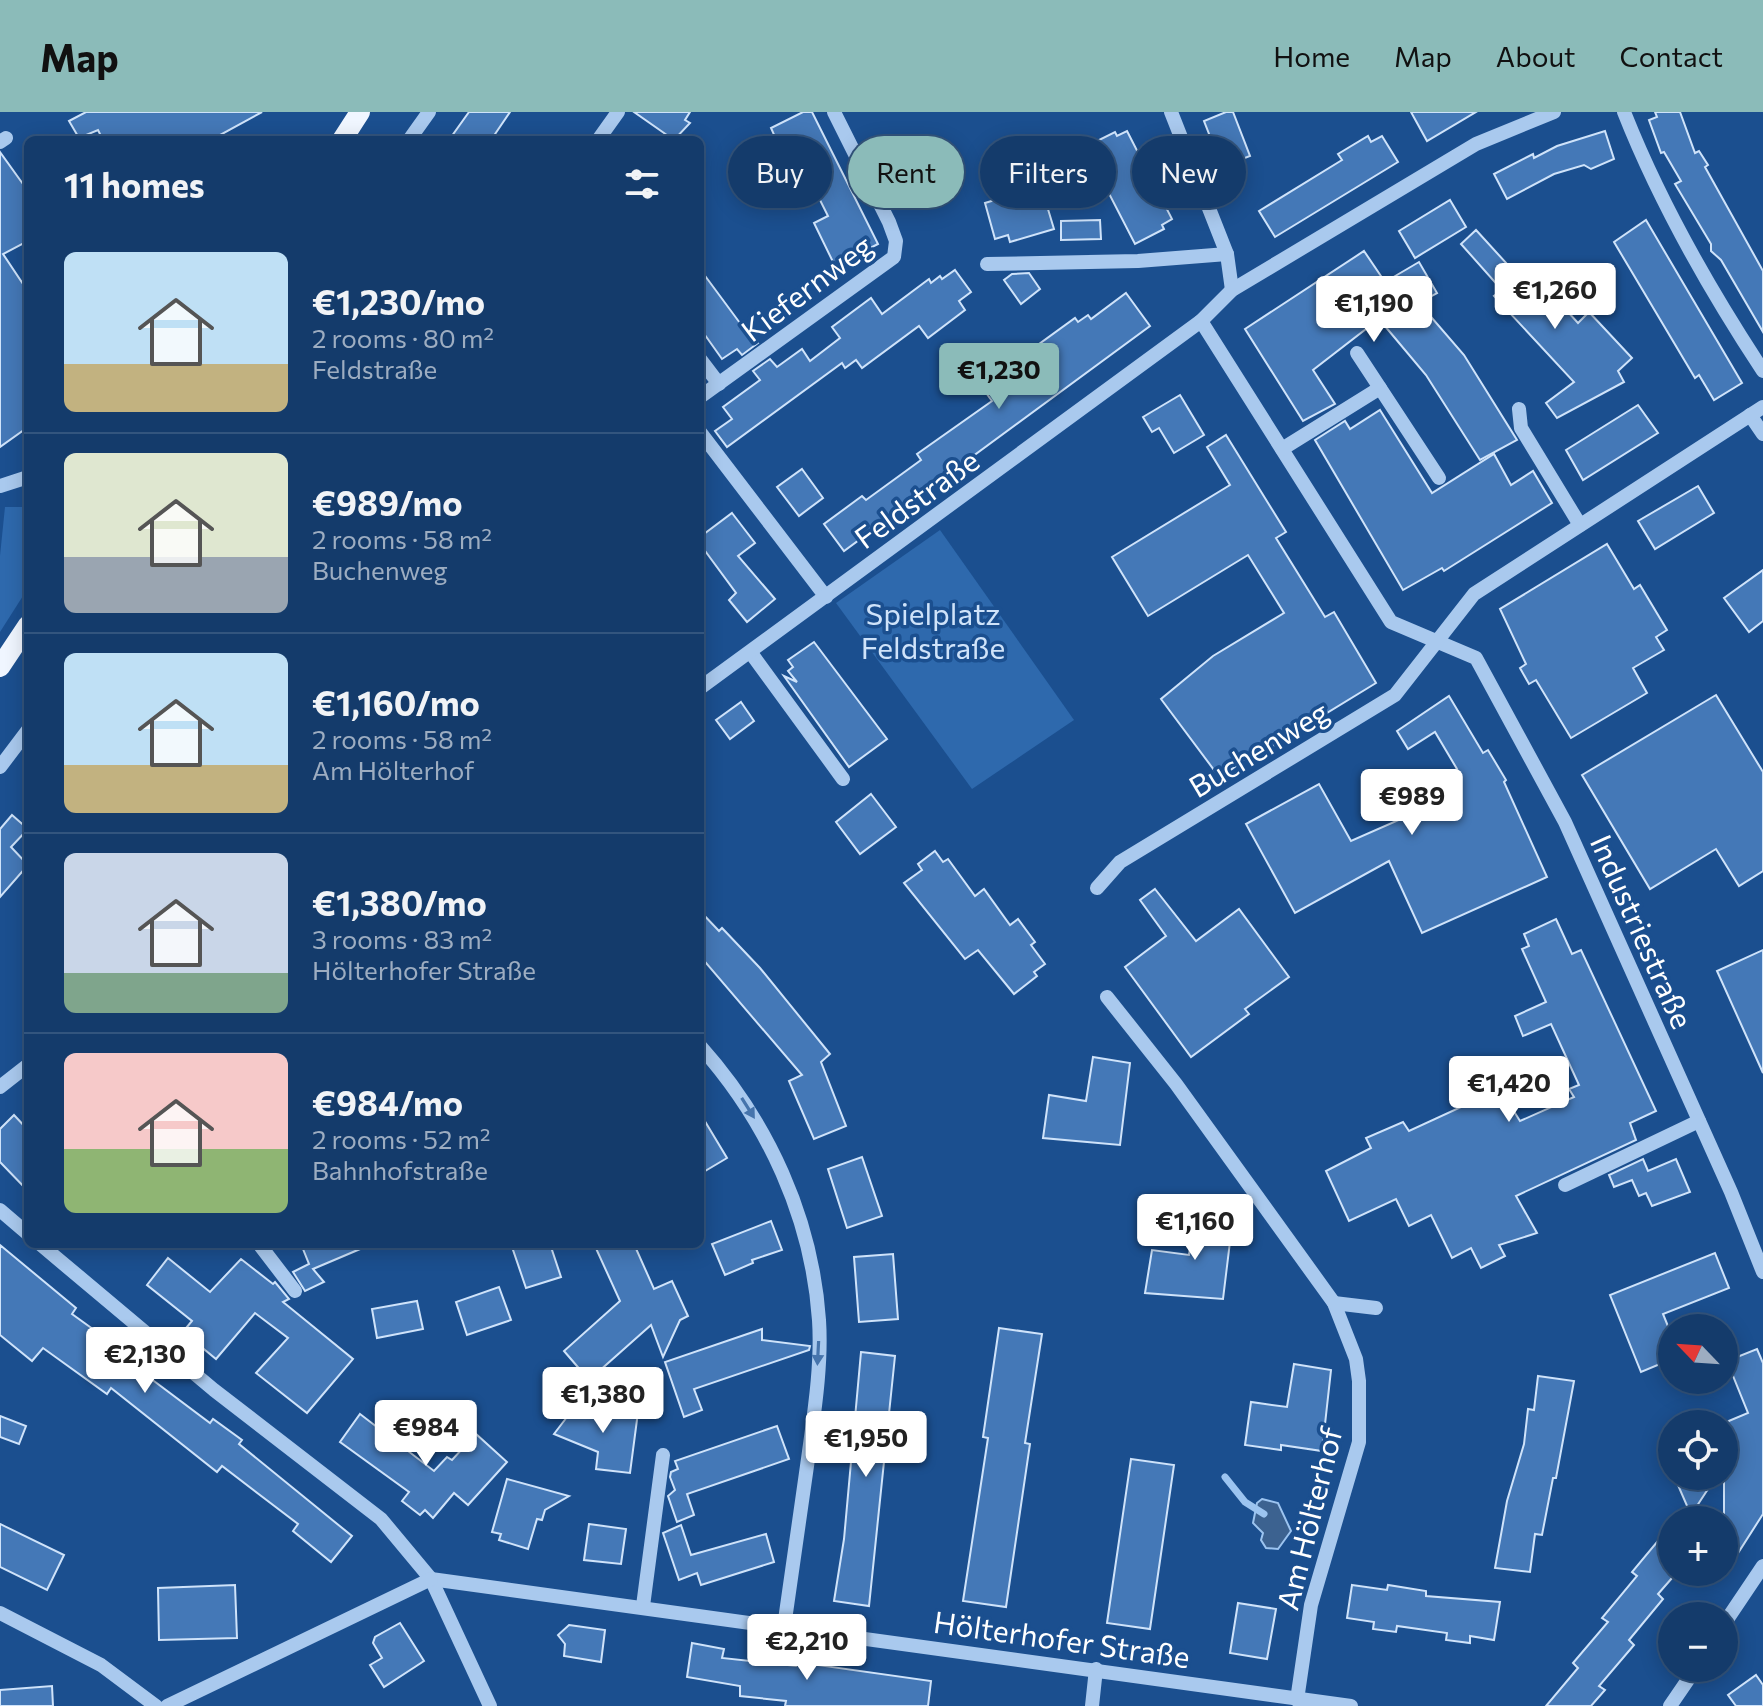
<!DOCTYPE html>
<html lang="en">
<head>
<meta charset="utf-8">
<style>
	:root { --surface:#143b6b; --page:#214673; --text:#f1f3f6; --muted:#9dadc1; --line:#33557e; --accent:#8bbbb9 }
	body { margin:0; font-family:Commissioner,sans-serif; background:var(--page); color:var(--text); height:100vh; display:flex; flex-direction:column; font-size:30px; white-space:nowrap }
	* { box-sizing:border-box; margin:0 }
	p { font-size:26px; color:var(--muted) }
	.icon { flex:none; width:44px; height:44px; fill:none; stroke:currentColor; stroke-width:2; stroke-linecap:round; stroke-linejoin:round }
	.map { position:relative; flex:1; overflow:hidden }
	.drawer { position:absolute; left:24px; top:24px; width:680px; height:1112px; display:flex; flex-direction:column; background:var(--surface); border-radius:12px; box-shadow:0 4px 20px #0003,0 0 0 2px var(--line) }
	.drawer>* { flex:none }
	.top-card { position:absolute; left:728px; top:24px; width:760px; height:72px; display:flex; gap:16px }
	.needle { width:52px; rotate:295deg }
	.controls { position:absolute; left:1658px; top:1202px; display:grid; gap:16px }
	.controls a { display:grid; place-items:center; width:80px; height:80px; border-radius:50%; background:var(--surface); box-shadow:0 4px 20px #0003,0 0 0 2px var(--line); font-size:40px }
	.price { position:absolute; translate:-50% -68px; padding:0 18px; border-radius:8px; background:#fff; color:#222; font-size:26px; line-height:52px; filter:drop-shadow(0 2px 4px #0008) }
	.price::after { content:''; position:absolute; left:50%; top:48px; width:24px; height:18px; margin-left:-12px; background:inherit; clip-path:polygon(0 0,100% 0,50% 100%) }
	.price.current { background:var(--accent); color:#111 }
	ul { padding:0; list-style:none }
	li { display:flex; align-items:center; gap:24px; height:200px; padding:0 40px }
	li+li { border-top:2px solid var(--line) }
	li span { display:grid; place-items:center; flex:none; width:224px; height:160px; border-radius:12px; color:#555 }
	li>.icon { margin-inline-start:auto }
	span .icon { width:96px; height:96px; fill:#fffc; stroke-width:1 }
	li b { font-size:34px }
	h2 { display:flex; justify-content:space-between; align-items:center; height:96px; padding:0 40px; font-size:34px }
	.pill { padding:0 28px; border-radius:36px; background:var(--surface); box-shadow:0 4px 20px #0003,0 0 0 2px var(--line); font-size:28px; line-height:72px }
	.pill.current { background:var(--accent); color:#111 }
	header { display:flex; align-items:center; gap:48px; box-sizing:border-box; height:112px; padding:0 40px; background:var(--accent); color:#111 }
	header strong { font-size:38px }
	nav { display:flex; gap:44px; margin-inline-start:auto; font-size:28px }
	.map>svg:first-child { display:block }
	.green { fill:#2e69ad }
	.water { fill:#3c6290; stroke:#9cc4f0; stroke-width:2 }
	.lines { fill:none; stroke-linecap:round; stroke-linejoin:round }
	.stream { stroke:#9cc4f0; stroke-width:7 }
	.building { fill:#4478b7; stroke:#cfe3fa; stroke-width:2 }
	.minor { stroke:#a9c9ee; stroke-width:14 }
	.major { stroke:#f0f6ff; stroke-width:20 }
	.oneway { fill:#4674ac }
	.labels { text-anchor:middle; dominant-baseline:central; stroke-width:7; stroke-linejoin:round; paint-order:stroke }
	.street-label { font-size:30px; fill:#fff; stroke:#1b4f8f }
	.park-label { font-size:30px; fill:#cfe3fa; stroke:#1b4f8f }
</style>
</head>
<body>
<header>
<strong>Map</strong>
<nav><a>Home</a><a>Map</a><a>About</a><a>Contact</a></nav>
</header>
<div class="map">
<svg width="1763" height="1594" viewBox="0 0 1763 1594">
	<rect width="100%" height="100%" fill="#1b4f8f"/>
	<!-- green -->
	<g class="green">
		<polygon points="5,395 28,395 28,476 0,520 0,444"/>
		<polygon points="940,418 1074,608 972,677 836,491"/>
	</g>
	<!-- water -->
	<polygon class="water" points="1262,1387 1278,1391 1291,1419 1278,1437 1266,1436 1261,1428 1263,1421 1253,1411 1257,1391"/>
	<g class="lines">
		<!-- stream -->
		<polyline class="stream" points="1225,1365 1245,1390 1264,1402"/>
	</g>
	<!-- building -->
	<g class="building">
		<polygon points="86,0 262,0 211,28 103,28 98,18 79,26 69,9"/>
		<polygon points="469,0 510,0 491,28 449,28"/>
		<polygon points="634,0 690,0 685,8 690,11 674,28"/>
		<polygon points="803,0 812,0 878,132 835,154 814,111 828,104 795,38 788,41 773,37 776,27 771,16"/>
		<polygon points="1226,0 1233,0 1250,44 1222,55 1204,9"/>
		<polygon points="1411,0 1476,0 1427,29"/>
		<polygon points="1655,0 1680,0 1695,41 1699,39 1708,53 1705,55 1763,159 1763,220 1721,148 1711,139 1711,132 1675,72 1681,69 1664,40 1661,41 1649,8 1657,5"/>
		<polygon points="1127,19 1172,107 1162,113 1164,117 1135,132 1085,35 1115,20 1117,24"/>
		<polygon points="1605,19 1614,47 1591,57 1584,53 1554,62 1507,87 1494,62 1533,42 1534,46 1557,34"/>
		<polygon points="1368,24 1371,30 1382,24 1398,50 1275,125 1259,99 1342,48 1338,42"/>
		<polygon points="0,40 28,79 28,129 3,142 25,175 23,187 28,194 28,315 0,335"/>
		<polygon points="1041,74 1054,117 1010,130 1008,123 995,127 985,91"/>
		<polygon points="1450,88 1466,115 1415,146 1399,119"/>
		<polygon points="1100,108 1101,127 1061,128 1061,109"/>
		<polygon points="1646,108 1742,271 1714,288 1699,263 1695,266 1614,130"/>
		<polygon points="1476,118 1517,163 1527,155 1578,211 1589,200 1632,246 1618,259 1624,270 1557,306 1546,291 1574,270 1494,184 1502,178 1461,132"/>
		<polygon points="1364,139 1385,170 1419,150 1437,181 1419,191 1464,243 1517,328 1480,348 1426,263 1379,207 1313,258 1335,292 1303,309 1245,217"/>
		<polygon points="700,157 751,226 754,224 758,231 742,243 737,237 722,247 700,216"/>
		<polygon points="955,158 971,180 959,189 965,198 928,226 919,214 862,256 856,248 845,256 842,251 727,335 715,319 732,307 723,295 760,268 753,259 770,247 777,255 802,237 810,249 840,226 832,215 871,186 882,202 929,167 931,171 940,164 942,167"/>
		<polygon points="1029,161 1040,177 1021,192 1004,168 1012,162"/>
		<polygon points="1126,181 1150,214 844,439 824,412 862,384 866,388 921,348 917,342 992,289 981,274 1075,206 1078,210 1088,203 1091,207"/>
		<polygon points="1180,283 1204,323 1174,341 1159,316 1152,320 1143,305"/>
		<polygon points="1638,293 1658,321 1583,368 1566,338"/>
		<polygon points="1380,298 1432,381 1494,342 1511,373 1533,359 1552,391 1444,459 1442,456 1403,478 1315,328 1345,309 1350,317"/>
		<polygon points="1226,323 1286,420 1276,426 1325,505 1334,500 1376,571 1268,637 1265,632 1220,666 1161,587 1213,544 1284,501 1248,443 1148,504 1112,445 1230,373 1207,335"/>
		<polygon points="802,357 823,386 799,404 777,375"/>
		<polygon points="1698,374 1714,401 1655,437 1638,409"/>
		<polygon points="732,401 755,431 738,444 775,487 747,510 729,488 736,481 700,432 700,425"/>
		<polygon points="1607,432 1634,477 1640,473 1667,518 1656,525 1664,538 1633,556 1647,581 1571,626 1536,568 1529,572 1520,556 1526,552 1500,497"/>
		<polygon points="1763,458 1763,509 1749,520 1724,486"/>
		<polygon points="814,530 887,627 849,655 784,564 797,570 788,559 793,555 788,548"/>
		<polygon points="1716,583 1763,660 1763,759 1739,774 1716,737 1650,777 1582,663"/>
		<polygon points="1449,584 1483,641 1488,638 1506,668 1504,670 1547,765 1422,821 1389,749 1295,801 1246,712 1319,672 1351,729 1460,681 1449,662 1457,657 1435,620 1408,637 1397,619"/>
		<polygon points="741,590 754,609 730,627 716,608"/>
		<polygon points="871,682 896,715 860,742 836,710"/>
		<polygon points="12,703 28,717 11,735 28,753 0,785 0,717"/>
		<polygon points="935,739 943,750 948,747 975,784 984,777 1010,813 1018,807 1035,830 1031,833 1045,852 1034,860 1037,864 1014,882 978,838 965,847 904,771 922,758 918,752"/>
		<polygon points="1155,777 1196,829 1239,797 1289,865 1245,897 1249,902 1191,945 1125,855 1166,824 1140,788"/>
		<polygon points="700,799 719,819 722,816 760,856 830,942 821,950 846,1014 814,1027 789,969 802,963 700,844"/>
		<polygon points="1556,807 1572,842 1581,838 1656,999 1630,1011 1636,1028 1516,1084 1537,1121 1499,1133 1505,1144 1481,1156 1471,1136 1452,1146 1431,1103 1409,1114 1396,1087 1349,1109 1326,1059 1371,1036 1366,1026 1403,1010 1409,1019 1500,977 1520,1009 1574,985 1569,977 1579,973 1551,912 1523,924 1515,904 1546,890 1522,837 1529,834 1524,822"/>
		<polygon points="1763,838 1763,961 1717,859"/>
		<polygon points="1093,945 1130,951 1120,1033 1043,1026 1049,983 1086,989"/>
		<polygon points="700,1001 727,1046 700,1062"/>
		<polygon points="14,1003 28,1018 28,1079 0,1050 0,1017"/>
		<polygon points="862,1045 882,1104 847,1116 828,1057"/>
		<polygon points="1643,1047 1648,1059 1676,1047 1690,1080 1652,1094 1646,1081 1639,1084 1632,1068 1614,1075 1609,1063"/>
		<polygon points="1195,1099 1233,1105 1223,1187 1145,1181 1152,1138 1189,1143"/>
		<polygon points="771,1109 782,1138 752,1148 753,1151 725,1163 712,1132"/>
		<polygon points="301,1132 372,1132 313,1157 324,1170 305,1179 293,1160 309,1152"/>
		<polygon points="511,1132 550,1132 561,1165 526,1176"/>
		<polygon points="594,1132 634,1132 654,1177 672,1169 688,1204 680,1208 663,1245 651,1213 589,1268 564,1239 620,1189"/>
		<polygon points="0,1133 76,1196 72,1202 133,1246 130,1251 210,1311 213,1307 242,1328 239,1332 352,1424 331,1450 293,1419 298,1412 222,1354 217,1360 111,1276 107,1282 43,1236 32,1249 0,1223"/>
		<polygon points="1715,1141 1729,1176 1663,1202 1672,1224 1672,1247 1641,1260 1610,1183"/>
		<polygon points="893,1142 898,1207 859,1210 854,1145"/>
		<polygon points="168,1146 210,1180 241,1147 273,1172 275,1170 289,1187 283,1190 353,1247 307,1301 256,1261 288,1226 255,1201 216,1247 199,1233 202,1228 187,1215 192,1209 147,1173"/>
		<polygon points="499,1175 511,1208 467,1223 456,1190"/>
		<polygon points="417,1189 423,1217 377,1226 372,1197"/>
		<polygon points="999,1216 1042,1222 1025,1331 1030,1332 1006,1495 963,1489 988,1326 983,1325"/>
		<polygon points="762,1217 762,1228 810,1234 809,1238 694,1277 702,1298 684,1305 665,1250"/>
		<polygon points="1757,1237 1763,1251 1763,1402 1724,1463 1724,1311 1748,1301 1727,1249"/>
		<polygon points="861,1240 895,1244 869,1494 834,1489 844,1427"/>
		<polygon points="1294,1252 1331,1258 1322,1339 1281,1333 1281,1338 1245,1333 1251,1290 1287,1295"/>
		<polygon points="1538,1264 1574,1269 1556,1366 1553,1366 1542,1423 1535,1422 1530,1460 1495,1456 1507,1389 1524,1332 1528,1297 1534,1298"/>
		<polygon points="577,1292 638,1300 630,1361 596,1357 598,1340 554,1322"/>
		<polygon points="360,1302 434,1359 447,1345 452,1348 476,1322 507,1350 468,1393 454,1381 433,1406 425,1398 420,1403 402,1389 409,1380 340,1330"/>
		<polygon points="0,1304 26,1314 19,1332 0,1325"/>
		<polygon points="777,1314 789,1347 687,1382 694,1403 677,1410 668,1384 675,1378 670,1365 671,1360 678,1357 675,1349"/>
		<polygon points="1131,1347 1174,1353 1150,1517 1107,1511"/>
		<polygon points="1674,1364 1688,1364 1708,1377 1691,1403"/>
		<polygon points="507,1367 569,1384 545,1398 542,1408 537,1407 528,1437 499,1428 501,1422 492,1420"/>
		<polygon points="0,1412 64,1443 47,1478 0,1455"/>
		<polygon points="589,1412 626,1417 621,1452 584,1448"/>
		<polygon points="1672,1412 1672,1466 1658,1482 1663,1487 1629,1528 1634,1533 1599,1574 1605,1578 1591,1594 1546,1594 1578,1556 1573,1551 1608,1510 1602,1506 1637,1464 1632,1460"/>
		<polygon points="681,1413 691,1443 766,1422 774,1450 701,1473 697,1461 679,1468 663,1421"/>
		<polygon points="235,1473 237,1526 159,1528 158,1476"/>
		<polygon points="1352,1473 1387,1478 1388,1473 1426,1479 1426,1484 1500,1490 1494,1528 1470,1524 1470,1531 1446,1528 1447,1521 1397,1514 1396,1520 1373,1517 1374,1510 1347,1506"/>
		<polygon points="1238,1491 1276,1497 1267,1547 1230,1541"/>
		<polygon points="400,1511 424,1549 384,1575 370,1553 382,1546 373,1531 375,1525"/>
		<polygon points="569,1513 605,1518 601,1550 564,1544 565,1532 558,1523"/>
		<polygon points="692,1531 724,1537 722,1546 796,1554 797,1550 931,1569 928,1594 785,1594 786,1589 740,1584 740,1574 687,1565"/>
		<polygon points="1756,1563 1763,1573 1763,1594 1736,1594 1728,1583"/>
		<polygon points="52,1574 53,1594 0,1594 0,1578"/>
	</g>
	<g class="lines">
		<!-- minor -->
		<g class="minor">
			<polyline points="1171,0 1227,142 1232,178"/>
			<path d="M1624,0C1660,91 1709,177 1763,259"/>
			<polyline points="409,28 429,0"/>
			<polyline points="598,28 618,0"/>
			<polyline points="0,30 6,26"/>
			<polyline points="987,152 1138,149 1227,142"/>
			<polyline points="1201,209 1391,510 1476,546 1565,710 1731,1080 1763,1160"/>
			<polyline points="1357,241 1380,276"/>
			<polyline points="700,247 719,272"/>
			<polyline points="700,285 894,145 896,129 889,110 834,0"/>
			<polyline points="1519,297 1521,316 1580,413"/>
			<polyline points="1750,303 1763,322"/>
			<polyline points="700,320 826,485"/>
			<polyline points="1282,337 1380,276 1439,366"/>
			<polyline points="0,374 28,365"/>
			<polyline points="751,541 843,667"/>
			<polyline points="700,576 1201,209 1232,178 1476,32 1554,0"/>
			<polyline points="0,655 28,618"/>
			<polyline points="1097,776 1120,750 1395,583 1474,482 1763,295"/>
			<polyline points="1107,885 1176,972 1334,1191 1356,1247 1359,1269 1359,1330 1311,1493 1297,1588"/>
			<path d="M700,934C768,1010 812,1106 819,1208C822,1253 814,1302 808,1347C800,1403 792,1459 784,1515"/>
			<polyline points="0,975 28,953"/>
			<polyline points="1565,1073 1699,1009"/>
			<polyline points="0,1098 28,1122"/>
			<polyline points="40,1132 214,1278 381,1407 431,1467 490,1594"/>
			<polyline points="259,1132 295,1179"/>
			<polyline points="1334,1191 1376,1196"/>
			<polyline points="431,1467 1351,1594"/>
			<polyline points="643,1494 663,1343"/>
			<polyline points="0,1501 101,1553 156,1594"/>
			<polyline points="1724,1512 1763,1454"/>
			<polyline points="167,1594 431,1467"/>
			<polyline points="1092,1594 1096,1557"/>
			<polyline points="1670,1594 1696,1556"/>
		</g>
		<!-- major -->
		<g class="major">
			<polyline points="342,28 360,0"/>
			<polyline points="0,555 28,513"/>
		</g>
	</g>
	<!-- one-way arrows -->
	<defs><path id="oneway-solid" d="M-6-.8H1V-3.2L6.5 0L1 3.2V.8H-6Z" transform="scale(2)"/></defs>
	<g class="oneway">
		<use href="#oneway-solid" transform="translate(748 996) rotate(58)"/>
		<use href="#oneway-solid" transform="translate(818 1241) rotate(93)"/>
	</g>
	<g class="labels">
		<!-- street labels -->
		<g class="street-label">
			<text transform="translate(806 175) rotate(-37)">Kiefernweg</text>
			<text transform="translate(916 386) rotate(-36)">Feldstraße</text>
			<text transform="translate(1258 636) rotate(-31)">Buchenweg</text>
			<text transform="translate(1643 819) rotate(66)">Industriestraße</text>
			<text transform="translate(1308 1406) rotate(-76)">Am Hölterhof</text>
			<text transform="translate(1062 1526) rotate(8)">Hölterhofer Straße</text>
		</g>
		<!-- park labels -->
		<g class="park-label">
			<text x="933" y="500">Spielplatz<tspan x="933" dy="34">Feldstraße</tspan></text>
		</g>
	</g>
</svg>
<div class="controls">
<a><svg class="needle" viewBox="-14 -14 28 28"><path d="M0-13l5 13h-10z" fill="#e53935"/><path d="M0 13l5-13h-10z" fill="#9dadc1"/></svg></a>
<a><svg class="icon" aria-label="locate" viewBox="0 0 24 24"><circle cx="12" cy="12" r="6"/><path d="M12 2v4M12 18v4M2 12h4M18 12h4"/></svg></a>
<a>+</a>
<a>−</a>
</div>
<b class="price" style="left:1555px;top:219px">€1,260</b>
<b class="price" style="left:1374px;top:232px">€1,190</b>
<b class="price current" style="left:999px;top:299px">€1,230</b>
<b class="price" style="left:1412px;top:725px">€989</b>
<b class="price" style="left:1509px;top:1012px">€1,420</b>
<b class="price" style="left:1195px;top:1150px">€1,160</b>
<b class="price" style="left:145px;top:1283px">€2,130</b>
<b class="price" style="left:603px;top:1323px">€1,380</b>
<b class="price" style="left:426px;top:1356px">€984</b>
<b class="price" style="left:866px;top:1367px">€1,950</b>
<b class="price" style="left:807px;top:1570px">€2,210</b>
<div class="top-card">
<a class="pill">Buy</a>
<a class="pill current">Rent</a>
<a class="pill">Filters</a>
<a class="pill">New</a>
</div>
<section class="drawer">
<h2>11 homes<svg class="icon" aria-label="filters" viewBox="0 0 24 24"><path d="M4 7h16M4 17h16"/><circle cx="9" cy="7" r="2"/><circle cx="15" cy="17" r="2"/></svg></h2>
<ul>
<li><span style="background:linear-gradient(#bfe0f5 70%,#c2b280 0)"><svg class="icon" aria-label="home" viewBox="0 0 24 24"><path d="M3 11l9-7 9 7M6 9v11h12V9"/></svg></span><div><b>€1,230/mo</b><p>2 rooms · 80 m²</p><p>Feldstraße</p></div></li>
<li><span style="background:linear-gradient(#dfe7d0 65%,#9aa5b1 0)"><svg class="icon" aria-label="home" viewBox="0 0 24 24"><path d="M3 11l9-7 9 7M6 9v11h12V9"/></svg></span><div><b>€989/mo</b><p>2 rooms · 58 m²</p><p>Buchenweg</p></div></li>
<li><span style="background:linear-gradient(#bfe0f5 70%,#c2b280 0)"><svg class="icon" aria-label="home" viewBox="0 0 24 24"><path d="M3 11l9-7 9 7M6 9v11h12V9"/></svg></span><div><b>€1,160/mo</b><p>2 rooms · 58 m²</p><p>Am Hölterhof</p></div></li>
<li><span style="background:linear-gradient(#c9d6e8 75%,#7fa58c 0)"><svg class="icon" aria-label="home" viewBox="0 0 24 24"><path d="M3 11l9-7 9 7M6 9v11h12V9"/></svg></span><div><b>€1,380/mo</b><p>3 rooms · 83 m²</p><p>Hölterhofer Straße</p></div></li>
<li><span style="background:linear-gradient(#f6c9c9 60%,#8fb573 0)"><svg class="icon" aria-label="home" viewBox="0 0 24 24"><path d="M3 11l9-7 9 7M6 9v11h12V9"/></svg></span><div><b>€984/mo</b><p>2 rooms · 52 m²</p><p>Bahnhofstraße</p></div></li>
</ul>
</section>
</div>
</body>
</html>
